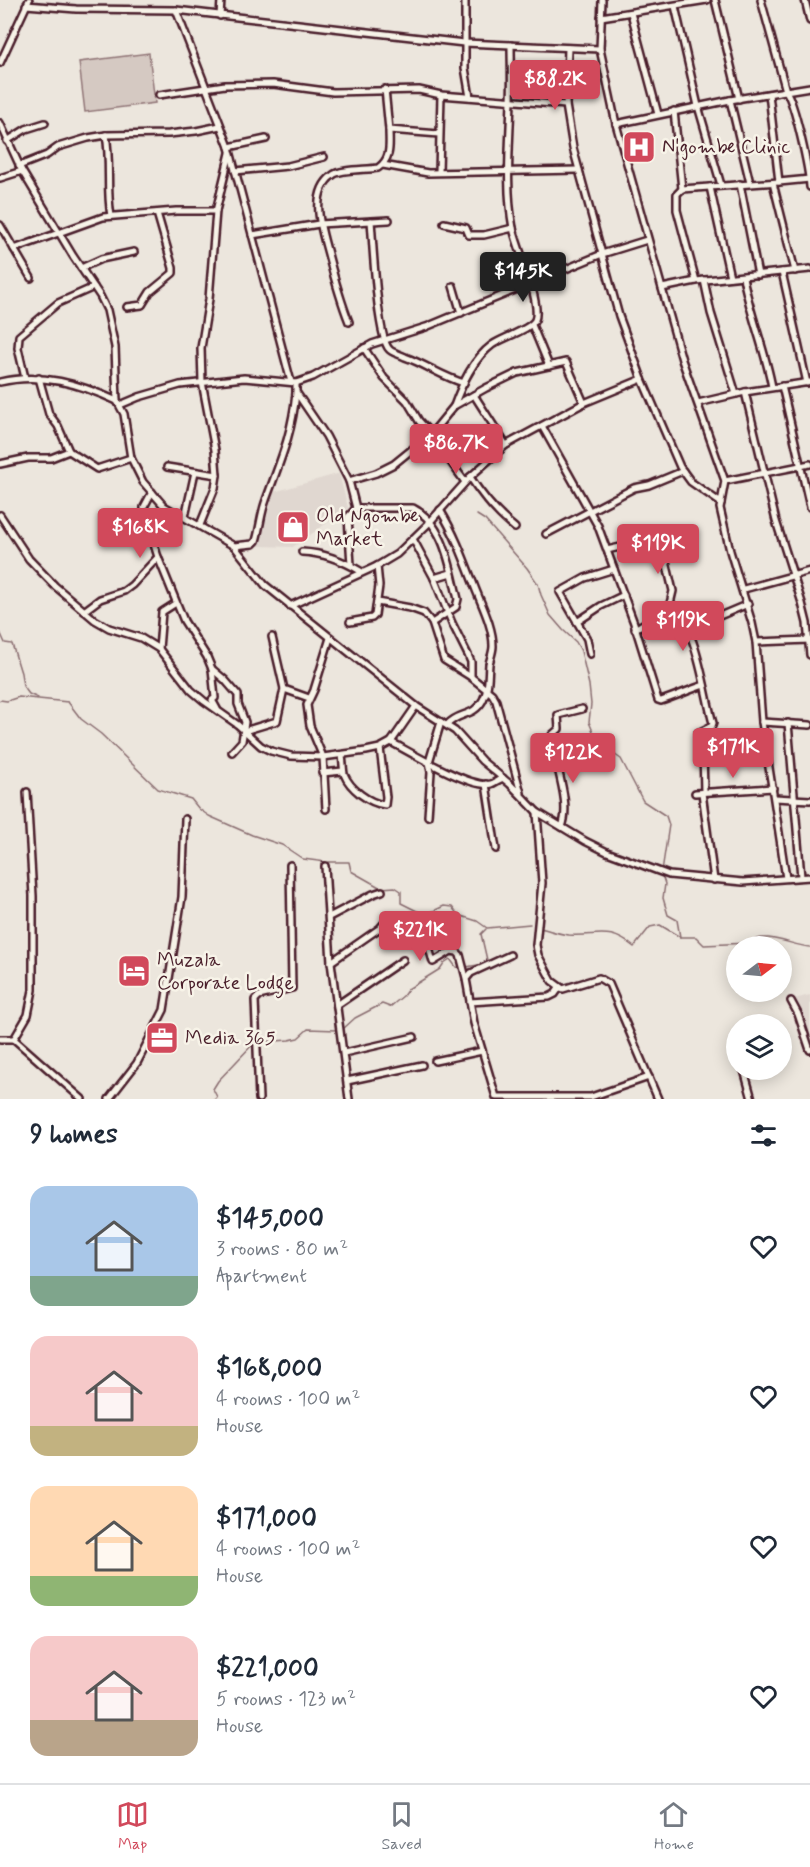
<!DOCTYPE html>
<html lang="en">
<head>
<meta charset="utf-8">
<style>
	:root { --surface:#fff; --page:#f6f6f7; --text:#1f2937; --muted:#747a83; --line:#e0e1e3; --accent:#d1495b }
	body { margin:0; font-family:Mynerve,sans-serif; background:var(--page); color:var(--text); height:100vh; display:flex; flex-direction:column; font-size:22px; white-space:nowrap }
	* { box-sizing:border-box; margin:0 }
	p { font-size:20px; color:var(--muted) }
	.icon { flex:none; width:33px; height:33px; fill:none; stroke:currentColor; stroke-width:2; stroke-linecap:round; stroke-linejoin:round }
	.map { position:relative; height:1099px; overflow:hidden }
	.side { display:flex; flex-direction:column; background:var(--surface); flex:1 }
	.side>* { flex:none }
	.needle { width:39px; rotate:74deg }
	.tools { position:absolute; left:726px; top:936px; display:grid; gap:12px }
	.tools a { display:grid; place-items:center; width:66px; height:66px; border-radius:50%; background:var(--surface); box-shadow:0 3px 15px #0003; font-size:30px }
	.price { position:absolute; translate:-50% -51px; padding:0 14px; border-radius:6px; background:var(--accent); color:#fff; font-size:20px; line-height:39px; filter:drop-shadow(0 2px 3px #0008) }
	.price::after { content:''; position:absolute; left:50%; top:36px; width:18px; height:14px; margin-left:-9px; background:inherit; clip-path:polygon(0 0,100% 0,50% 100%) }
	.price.current { background:#222; color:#fff }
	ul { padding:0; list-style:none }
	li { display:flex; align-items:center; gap:18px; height:150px; padding:0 30px }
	li span { display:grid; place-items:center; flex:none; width:168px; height:120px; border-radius:18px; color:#555 }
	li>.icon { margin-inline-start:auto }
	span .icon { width:72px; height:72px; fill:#fffc; stroke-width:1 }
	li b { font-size:26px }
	h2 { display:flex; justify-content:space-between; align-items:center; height:72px; padding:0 30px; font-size:26px }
	.menu { display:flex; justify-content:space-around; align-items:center; height:84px; border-top:2px solid var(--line); background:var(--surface); font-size:16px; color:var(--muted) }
	.menu a { display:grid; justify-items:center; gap:3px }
	.menu .current { color:var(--accent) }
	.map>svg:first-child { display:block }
	.built { fill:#e0d7d0 }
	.green { fill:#d5c9c2; stroke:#907476; stroke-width:1.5 }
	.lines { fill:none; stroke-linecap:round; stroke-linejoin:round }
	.stream { stroke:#896c6f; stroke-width:1.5 }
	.minor-casing { stroke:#4a1f2b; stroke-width:10 }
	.minor { stroke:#f7f3e8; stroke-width:5 }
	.labels { text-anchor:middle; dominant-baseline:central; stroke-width:5; stroke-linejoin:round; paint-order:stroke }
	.poi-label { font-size:20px; fill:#4a1f2b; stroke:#f7f3e8; text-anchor:start }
</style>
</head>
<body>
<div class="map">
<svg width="810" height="1099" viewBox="0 0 810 1099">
	<rect width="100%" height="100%" fill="#ece6dd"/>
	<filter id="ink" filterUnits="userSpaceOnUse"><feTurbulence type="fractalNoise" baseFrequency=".0167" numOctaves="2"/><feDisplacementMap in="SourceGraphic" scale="12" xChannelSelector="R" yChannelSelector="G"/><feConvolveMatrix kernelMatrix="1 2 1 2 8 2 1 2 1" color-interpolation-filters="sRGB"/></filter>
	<g filter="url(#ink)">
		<!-- built -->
		<g class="built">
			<polygon points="337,474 339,474 348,508 293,547 259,546 274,492"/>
			<polygon points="810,995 810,1044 794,999"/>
		</g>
		<!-- green -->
		<polygon class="green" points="149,53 155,103 85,112 79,62"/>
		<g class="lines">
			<!-- stream -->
			<g class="stream">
				<polyline points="477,515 485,520 527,568 538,584 541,595 550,615 563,630 576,642 581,651 589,685 591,704 589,722 598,743 621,759 643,801 666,816 669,825 662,871"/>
				<polyline points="0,632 5,643 12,644 21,673 23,686 29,694 38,698"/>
				<polyline points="0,700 7,701 19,697 68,702 81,719 101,734 158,789 191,799 199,809 209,816 252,835 282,845 303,859 326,862 349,862 351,871 381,888 395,887 401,891 401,903 425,915 444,906 452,907 458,915 477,921 487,928 530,924"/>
				<polyline points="662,875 665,884 663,898 668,915 677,920 680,937"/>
				<path d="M540,928C549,930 559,934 569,935C598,937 608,926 634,947L650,927L660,925L680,937H696L704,945L749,943C766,930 791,946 810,947"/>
				<polyline points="466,967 484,964 487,960 481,934 486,929"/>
				<polyline points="343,1029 355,1018 382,1004 390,1007 403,996 408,989 440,969 444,963 450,959 456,967 460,968"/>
				<polyline points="261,1042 289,1040 298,1038 308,1029 337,1030"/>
				<polyline points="215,1099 217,1097 213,1089 218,1081 254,1043"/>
			</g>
			<!-- minor casing -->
			<g class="minor-casing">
				<g id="minor">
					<polyline points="465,0 465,68 470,97"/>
					<polyline points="602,0 600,49 616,124 682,360 725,481 720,508 730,551 752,623 756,642 762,722 786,878"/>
					<polyline points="715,0 739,99"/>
					<path d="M761,0L786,91C795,104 809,169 810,187"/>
					<polyline points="805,0 810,21"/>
					<polyline points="26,5 76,9 176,10 464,43 600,49"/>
					<polyline points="675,6 698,106 721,185"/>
					<polyline points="176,10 229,147 291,382"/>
					<polyline points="631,13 658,114"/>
					<polyline points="220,16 221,0"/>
					<polyline points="601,17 707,0"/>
					<polyline points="568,48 566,105 573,148 619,316 642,379 680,467 691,482 721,503"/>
					<polyline points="0,63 29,0"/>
					<polyline points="385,89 389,130 439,134"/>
					<polyline points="159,95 225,85 273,84 333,92 419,90 441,95 566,105"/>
					<polyline points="730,100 750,183"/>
					<polyline points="674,111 682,189"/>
					<polyline points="0,123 22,171 73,256 100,296 107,310 115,347 117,401 124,414 131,458 143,482 164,506 234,546 265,585 416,706 455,731 482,761 510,784 537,812 585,841 607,852 669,875 743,882 810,877"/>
					<polyline points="616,124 730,100 810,87"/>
					<path d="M106,135C111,162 106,189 111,216"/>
					<polyline points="7,141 26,129 45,123"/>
					<polyline points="229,147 266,139"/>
					<polyline points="383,165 428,173 579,170"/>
					<polyline points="19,166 47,155 58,147 88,138 106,135 169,134 196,131 220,126"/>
					<polyline points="235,171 288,166 324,157"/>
					<polyline points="439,172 441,95"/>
					<polyline points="0,178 22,171"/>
					<polyline points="779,182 810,179"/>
					<polyline points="773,183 795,271"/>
					<polyline points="740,184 758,275"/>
					<polyline points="710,187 730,277"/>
					<path d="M371,221C373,243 377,337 389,349C392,353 400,354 405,357C425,364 443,377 464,383"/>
					<polyline points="444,223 466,228 469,235 484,235 513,228"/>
					<polyline points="0,225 31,278"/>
					<polyline points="252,235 319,224 389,220"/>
					<polyline points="14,249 103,217 176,211 216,211"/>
					<polyline points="81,268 101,259 134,252"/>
					<polyline points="782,272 807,383"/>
					<path d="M743,277C750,315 765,349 772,387"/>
					<polyline points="704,280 711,313 736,394"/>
					<polyline points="696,281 677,210 677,194 682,189 779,182 769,94"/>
					<polyline points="453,286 461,313"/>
					<polyline points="662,288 696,281 810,269"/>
					<polyline points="127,307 142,305 150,292 173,273 173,268 157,213"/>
					<path d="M349,322C340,299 334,277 328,254C322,231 308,193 333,175C340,169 367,170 378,168C392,158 389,145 389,130"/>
					<polyline points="532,325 549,366"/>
					<polyline points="364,348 384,378 407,401 419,421 431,434 465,482"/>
					<polyline points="25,378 18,348 19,336 58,303 94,287"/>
					<polyline points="39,378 49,414 58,426 69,451 97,469 131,458"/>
					<path d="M0,382C41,372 80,384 117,401"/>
					<polyline points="296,383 296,392 326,436 349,481 376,473 394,464 431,434 454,406 486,388 517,373 566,362 584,403"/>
					<polyline points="782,386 810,507"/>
					<polyline points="745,392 776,521 802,603 807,623 810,655"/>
					<polyline points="474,395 506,445"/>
					<polyline points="698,403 745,392 810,382"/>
					<polyline points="120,405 139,397 180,385 244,378 296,383 313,377 372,344 426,327 602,254 647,240"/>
					<path d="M454,406C462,384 473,359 492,345C502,338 531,329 535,320C542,304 517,247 513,228C505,186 510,142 511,100C512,82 511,63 511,45"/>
					<path d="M542,426L598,526L634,623L658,700L661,701C676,696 689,690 704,685"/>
					<polyline points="0,464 28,458 51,458 69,451"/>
					<polyline points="167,467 217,475"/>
					<path d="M470,477C483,497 496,513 515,528"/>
					<polyline points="349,481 356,508 348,517 351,565"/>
					<polyline points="725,481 810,464"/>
					<path d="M356,508H413C445,524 450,568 458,599L456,607L432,623"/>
					<path d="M440,510C455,534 464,559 474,585C481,604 493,626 493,646C493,652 490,659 489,664C488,677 489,688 483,700C473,718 459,711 447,725"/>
					<polyline points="0,515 29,559 55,586 95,620 109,628 141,638 159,649 191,690 204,701 238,725 261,746 271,751 291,756 323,757 366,751 380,748 391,742 416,706"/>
					<polyline points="185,517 195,472"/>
					<polyline points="200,525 215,488 217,475 215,450 202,382 201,348 209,299 216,211 230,153"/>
					<polyline points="546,534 634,488 649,485 683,471"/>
					<polyline points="413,539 434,578 452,623 468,655 471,662 471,677"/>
					<path d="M234,546L253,544L256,541C260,528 261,513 266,500C280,461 292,435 296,393"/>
					<polyline points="607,550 655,539 661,540 673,591 669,608"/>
					<path d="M302,552C324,553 344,561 362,572"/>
					<polyline points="158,557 184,621 207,657 212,669 225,680 238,695 238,704 245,722 242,741 232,752"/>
					<polyline points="434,578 451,573"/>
					<polyline points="744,589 810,571"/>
					<polyline points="377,602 410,608 424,613 432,623 444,660 471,677 492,694 496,701 521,793"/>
					<polyline points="290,606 377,566 397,554 429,523 470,477 506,445 584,403 642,379"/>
					<polyline points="84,611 100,599 124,591 132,585 158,557 144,513 144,507 152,492"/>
					<polyline points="350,622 372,618 375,615 379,586 377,566"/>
					<polyline points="577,622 601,606 624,595"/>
					<path d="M635,629L669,608C696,617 705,697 713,723L712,726L698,733L703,749L704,792"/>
					<polyline points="689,633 703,623 748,604"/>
					<polyline points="272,637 284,689 309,698"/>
					<polyline points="756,642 810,640"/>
					<polyline points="159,649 162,612 176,603"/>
					<polyline points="590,654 587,639 560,592 585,578 614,569"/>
					<polyline points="212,669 215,698 212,700 217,709"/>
					<polyline points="762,722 810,725"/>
					<polyline points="788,723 801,877"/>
					<polyline points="244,731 277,721 284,689"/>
					<path d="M391,742C410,752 471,789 491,784C495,783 499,779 503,778"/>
					<path d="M342,755C343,762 343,768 344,774C350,789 369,803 385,805L386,797L380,748"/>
					<polyline points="322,773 343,771"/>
					<polyline points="486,784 496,849"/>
					<polyline points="695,793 773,788"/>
					<polyline points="702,793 714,880"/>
					<polyline points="775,798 810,800"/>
					<polyline points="326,809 323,757 310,726 307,705 314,690 330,638"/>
					<polyline points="537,812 542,883 536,945 538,955 552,981 563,989 599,978 609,984 658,1099"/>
					<polyline points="428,816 431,772 429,762 441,722"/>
					<path d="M562,827C572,801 553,763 552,735L559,729L558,715L582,709"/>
					<polyline points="325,866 331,962 349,1099"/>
					<polyline points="329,917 373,894 382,891"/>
					<polyline points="510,955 471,973 466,979 474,1023 496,1097 591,1097 649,1077"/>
					<polyline points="331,962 380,928 387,920 397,917 418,917 422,923 433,962 451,951 457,952 460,955 466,978"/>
					<polyline points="791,1001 798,1014 810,1050"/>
					<polyline points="470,1002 549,997 555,994 560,987"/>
					<polyline points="337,1005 403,960"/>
					<polyline points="0,1039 14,1039"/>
					<polyline points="14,1039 28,1015 33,990 33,896 27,792"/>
					<polyline points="14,1039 82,1099"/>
					<polyline points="344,1053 414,1037"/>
					<polyline points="435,1061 482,1051"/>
					<polyline points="744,1070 752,1099"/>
					<polyline points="347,1081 422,1065"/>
					<polyline points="109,1099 137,1063 164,1010 182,897 185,819"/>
					<polyline points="259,1099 255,1000 259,996 292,988 290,865"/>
				</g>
			</g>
			<!-- minor -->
			<use href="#minor" class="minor"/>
		</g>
	</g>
	<!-- icons -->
	<defs>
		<g id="hospital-square" transform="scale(1.725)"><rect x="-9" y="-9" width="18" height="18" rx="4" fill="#d1495b" stroke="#f7f3e8"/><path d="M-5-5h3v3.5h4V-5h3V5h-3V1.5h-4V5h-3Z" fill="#fff"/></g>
		<g id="shop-square" transform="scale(1.725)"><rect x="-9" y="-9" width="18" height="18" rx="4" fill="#d1495b" stroke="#f7f3e8"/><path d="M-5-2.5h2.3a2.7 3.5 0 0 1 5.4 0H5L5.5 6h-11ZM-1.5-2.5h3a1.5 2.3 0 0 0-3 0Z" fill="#fff"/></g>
		<g id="hotel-square" transform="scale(1.725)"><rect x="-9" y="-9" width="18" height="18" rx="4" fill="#d1495b" stroke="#f7f3e8"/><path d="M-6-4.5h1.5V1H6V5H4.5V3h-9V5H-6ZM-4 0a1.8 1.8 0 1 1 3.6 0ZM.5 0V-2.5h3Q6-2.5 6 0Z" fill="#fff"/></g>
		<g id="office-square" transform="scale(1.725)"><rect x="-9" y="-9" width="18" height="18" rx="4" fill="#d1495b" stroke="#f7f3e8"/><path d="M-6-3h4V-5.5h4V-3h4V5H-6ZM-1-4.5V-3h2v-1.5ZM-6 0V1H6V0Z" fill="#fff"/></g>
	</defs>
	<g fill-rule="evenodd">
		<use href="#hospital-square" x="639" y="147"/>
		<use href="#shop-square" x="293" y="527"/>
		<use href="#hotel-square" x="134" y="971"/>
		<use href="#office-square" x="162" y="1038"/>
	</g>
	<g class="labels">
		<!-- poi labels -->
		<g class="poi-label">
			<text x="662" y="147">N'gombe Clinic</text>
			<text x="316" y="516">Old Ngombe<tspan x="316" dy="23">Market</tspan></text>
			<text x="157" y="960">Muzala<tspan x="157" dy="23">Corporate Lodge</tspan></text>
			<text x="185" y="1038">Media 365</text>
		</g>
	</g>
</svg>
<div class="tools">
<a><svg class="needle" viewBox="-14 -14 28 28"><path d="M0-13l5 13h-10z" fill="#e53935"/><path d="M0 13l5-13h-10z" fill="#747a83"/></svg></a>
<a><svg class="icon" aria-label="layers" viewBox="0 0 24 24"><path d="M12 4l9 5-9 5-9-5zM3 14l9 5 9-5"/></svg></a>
</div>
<b class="price" style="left:555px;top:111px">$88.2K</b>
<b class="price current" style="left:523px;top:303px">$145K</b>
<b class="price" style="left:456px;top:475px">$86.7K</b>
<b class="price" style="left:140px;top:559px">$168K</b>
<b class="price" style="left:658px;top:575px">$119K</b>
<b class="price" style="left:683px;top:652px">$119K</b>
<b class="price" style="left:733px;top:779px">$171K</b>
<b class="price" style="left:573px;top:784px">$122K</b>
<b class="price" style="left:420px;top:962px">$221K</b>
</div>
<section class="side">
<h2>9 homes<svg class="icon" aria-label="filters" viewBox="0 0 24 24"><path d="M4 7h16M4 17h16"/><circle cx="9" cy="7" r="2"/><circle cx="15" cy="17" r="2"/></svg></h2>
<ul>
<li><span style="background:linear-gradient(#a9c7e8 75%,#7fa58c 0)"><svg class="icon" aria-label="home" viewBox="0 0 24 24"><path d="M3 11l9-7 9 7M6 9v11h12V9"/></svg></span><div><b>$145,000</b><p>3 rooms · 80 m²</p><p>Apartment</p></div><svg class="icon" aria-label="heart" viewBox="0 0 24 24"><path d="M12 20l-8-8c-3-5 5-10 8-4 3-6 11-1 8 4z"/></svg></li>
<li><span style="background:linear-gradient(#f6c9c9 75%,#c2b280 0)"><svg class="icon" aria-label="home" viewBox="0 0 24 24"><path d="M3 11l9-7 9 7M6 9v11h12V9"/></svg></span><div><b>$168,000</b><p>4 rooms · 100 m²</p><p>House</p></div><svg class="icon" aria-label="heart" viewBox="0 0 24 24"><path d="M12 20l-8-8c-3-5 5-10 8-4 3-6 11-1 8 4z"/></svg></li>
<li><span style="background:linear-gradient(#ffd9b3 75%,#8fb573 0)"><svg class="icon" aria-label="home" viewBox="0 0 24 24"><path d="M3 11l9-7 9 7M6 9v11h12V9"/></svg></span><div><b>$171,000</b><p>4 rooms · 100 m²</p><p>House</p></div><svg class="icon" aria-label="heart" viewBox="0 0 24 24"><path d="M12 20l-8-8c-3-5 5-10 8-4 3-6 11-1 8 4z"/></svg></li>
<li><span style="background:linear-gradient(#f6c9c9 70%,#b9a48a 0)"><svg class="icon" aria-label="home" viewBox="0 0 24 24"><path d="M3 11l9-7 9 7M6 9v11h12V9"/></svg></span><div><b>$221,000</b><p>5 rooms · 123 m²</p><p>House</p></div><svg class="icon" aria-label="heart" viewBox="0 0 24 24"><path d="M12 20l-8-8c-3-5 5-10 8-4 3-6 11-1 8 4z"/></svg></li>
</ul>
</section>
<nav class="menu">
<a class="current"><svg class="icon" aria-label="map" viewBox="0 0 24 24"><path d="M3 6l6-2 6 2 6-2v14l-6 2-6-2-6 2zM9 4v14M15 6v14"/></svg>Map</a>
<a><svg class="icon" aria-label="saved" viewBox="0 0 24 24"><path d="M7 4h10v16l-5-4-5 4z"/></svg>Saved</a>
<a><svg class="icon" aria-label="home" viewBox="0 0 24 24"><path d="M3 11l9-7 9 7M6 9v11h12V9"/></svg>Home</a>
</nav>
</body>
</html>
